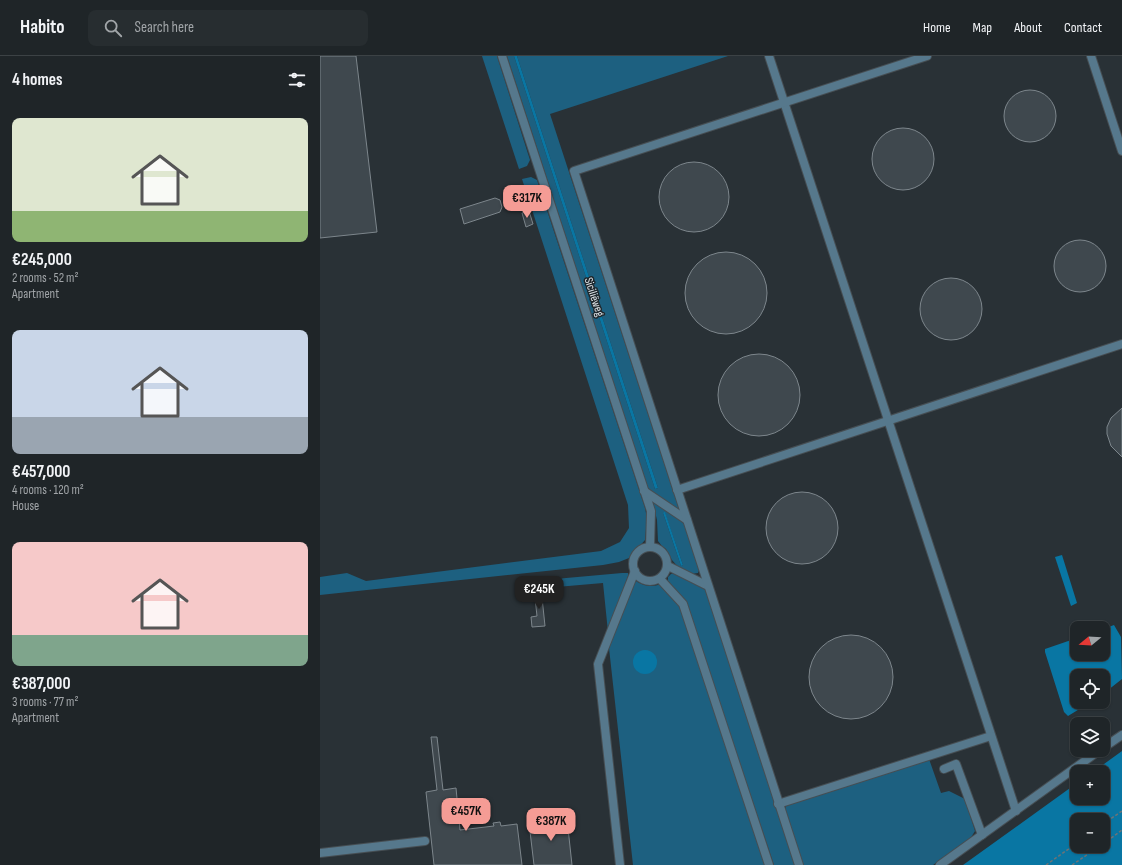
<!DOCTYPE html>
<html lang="en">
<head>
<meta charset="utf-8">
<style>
	:root { --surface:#1f2528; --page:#272d30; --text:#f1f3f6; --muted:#a1a5a8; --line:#3c4245; --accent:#f59c95 }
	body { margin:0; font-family:"Sofia Sans Condensed",sans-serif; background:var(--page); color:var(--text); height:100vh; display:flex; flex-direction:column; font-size:15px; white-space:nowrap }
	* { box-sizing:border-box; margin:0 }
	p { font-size:13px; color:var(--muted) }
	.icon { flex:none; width:22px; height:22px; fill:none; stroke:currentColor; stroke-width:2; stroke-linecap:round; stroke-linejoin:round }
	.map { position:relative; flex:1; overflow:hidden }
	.drawer { display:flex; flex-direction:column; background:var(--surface); width:320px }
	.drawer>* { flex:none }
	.needle { width:26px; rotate:252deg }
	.buttons { position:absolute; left:750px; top:565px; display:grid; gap:8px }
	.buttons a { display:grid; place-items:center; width:40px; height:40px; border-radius:8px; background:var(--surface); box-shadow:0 1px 3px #0004,0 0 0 1px var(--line); font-size:20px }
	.price { position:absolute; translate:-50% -34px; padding:0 9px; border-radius:8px; background:var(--accent); color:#111; font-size:13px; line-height:26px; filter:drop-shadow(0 1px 2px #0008) }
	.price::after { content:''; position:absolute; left:50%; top:24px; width:12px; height:9px; margin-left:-6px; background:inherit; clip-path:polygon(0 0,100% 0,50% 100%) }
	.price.current { background:#222; color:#fff }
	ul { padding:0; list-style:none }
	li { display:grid; align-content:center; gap:8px; height:212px; padding:0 12px }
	li span { display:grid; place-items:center; height:124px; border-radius:8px; color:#555 }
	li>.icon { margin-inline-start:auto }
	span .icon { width:72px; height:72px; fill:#fffc; stroke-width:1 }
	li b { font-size:17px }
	h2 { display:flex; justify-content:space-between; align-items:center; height:48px; padding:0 12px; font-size:17px }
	header { display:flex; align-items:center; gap:24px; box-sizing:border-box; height:56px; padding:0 20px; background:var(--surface); border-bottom:1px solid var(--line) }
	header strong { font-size:19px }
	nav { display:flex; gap:22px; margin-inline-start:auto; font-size:14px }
	.search { width:280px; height:36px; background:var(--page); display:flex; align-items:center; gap:10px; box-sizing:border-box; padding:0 14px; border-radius:8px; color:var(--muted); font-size:15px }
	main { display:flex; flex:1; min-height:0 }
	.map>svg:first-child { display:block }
	.green { fill:#1d6080; fill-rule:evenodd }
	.water { fill:#0976a3; fill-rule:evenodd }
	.building { fill:#3f484e; stroke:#7d868c }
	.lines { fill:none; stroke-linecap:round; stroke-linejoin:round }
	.minor-casing { stroke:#464e53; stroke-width:10 }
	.path { stroke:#6c7377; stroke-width:1.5; stroke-dasharray:3 2; stroke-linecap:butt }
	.minor { stroke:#56788c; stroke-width:8 }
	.labels { text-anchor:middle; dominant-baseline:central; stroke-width:3; stroke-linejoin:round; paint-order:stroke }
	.street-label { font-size:12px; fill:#e1e6ea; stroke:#1f272c }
</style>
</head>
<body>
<header>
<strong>Habito</strong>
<div class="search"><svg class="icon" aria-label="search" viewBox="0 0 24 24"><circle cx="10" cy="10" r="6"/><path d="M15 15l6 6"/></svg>Search here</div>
<nav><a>Home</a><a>Map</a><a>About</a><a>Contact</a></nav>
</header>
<main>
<section class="drawer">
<h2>4 homes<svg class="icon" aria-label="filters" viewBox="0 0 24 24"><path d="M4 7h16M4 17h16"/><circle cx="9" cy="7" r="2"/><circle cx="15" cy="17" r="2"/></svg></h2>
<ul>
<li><span style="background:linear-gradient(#dfe7d0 75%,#8fb573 0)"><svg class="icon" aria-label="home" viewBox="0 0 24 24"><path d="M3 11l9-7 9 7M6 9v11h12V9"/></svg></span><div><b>€245,000</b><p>2 rooms · 52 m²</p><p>Apartment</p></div></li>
<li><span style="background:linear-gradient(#c9d6e8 70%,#9aa5b1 0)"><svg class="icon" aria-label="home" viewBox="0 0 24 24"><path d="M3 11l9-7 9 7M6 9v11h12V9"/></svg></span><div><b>€457,000</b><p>4 rooms · 120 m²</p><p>House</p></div></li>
<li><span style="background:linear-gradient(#f6c9c9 75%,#7fa58c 0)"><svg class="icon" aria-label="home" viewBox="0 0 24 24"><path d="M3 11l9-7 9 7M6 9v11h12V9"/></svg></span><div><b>€387,000</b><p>3 rooms · 77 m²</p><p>Apartment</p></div></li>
</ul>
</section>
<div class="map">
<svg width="802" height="809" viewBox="0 0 802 809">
	<rect width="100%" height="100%" fill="#293136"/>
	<!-- green -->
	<g class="green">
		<polygon points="162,0 177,0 210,104 207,110 199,113"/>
		<polygon points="187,0 194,0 335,433 338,432 197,0 408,0 230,58 360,456 329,435"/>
		<polygon points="211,121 217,124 325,452 327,462 325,484 309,502 299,506 283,509 0,539 0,521 27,517 46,525 281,495 300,486 309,472 308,449 202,123"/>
		<path d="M335,446L364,466L379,514L378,517L371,518L359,512L352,504L346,493L342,490L338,485L337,464L333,447ZM343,457H345L363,509L361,510Z"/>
		<polygon points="302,517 308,517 308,520 288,576 283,527 225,532 224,524"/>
		<polygon points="356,517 386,534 475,809 454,809 366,547 348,525 348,521 351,518"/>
		<path d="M314,524C319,527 325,530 331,530C336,530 338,528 342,529L360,551L445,809H313L289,592Z"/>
		<polygon points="609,703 621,737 629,735 645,743 655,775 650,783 613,809 483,809 464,754 467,749"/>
	</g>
	<!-- water -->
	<g class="water">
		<polygon points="194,0 197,0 338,432 335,433"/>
		<polygon points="345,456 363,509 361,510 343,457"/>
		<polygon points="742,499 757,547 751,550 735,501"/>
		<polygon points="794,569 801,581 802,623 783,638 783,620 757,620 757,646 771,646 748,660 744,656 725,596 725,593 757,582 757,598 783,598 783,573"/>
		<circle cx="325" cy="606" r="12"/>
		<path d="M802,695V809H643L757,727V742H783V716H773ZM757,764H783V790H757Z"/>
	</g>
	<!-- building -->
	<g class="building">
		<polygon points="0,0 36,0 57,176 0,182"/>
		<circle cx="710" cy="60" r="26"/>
		<circle cx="583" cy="103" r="31"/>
		<circle cx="374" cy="141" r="35"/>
		<polygon points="175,142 180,144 182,151 180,156 144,168 140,153"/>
		<polygon points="209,155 213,168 206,171 202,157"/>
		<circle cx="760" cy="210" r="26"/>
		<circle cx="406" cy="237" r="41"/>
		<circle cx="631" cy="253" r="31"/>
		<circle cx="439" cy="339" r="41"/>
		<polygon points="802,352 802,401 791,390 787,378 787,371 791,362"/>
		<circle cx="482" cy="472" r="36"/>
		<polygon points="221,532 225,570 212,571 211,561 217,560 214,533"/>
		<circle cx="531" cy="621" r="42"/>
		<polygon points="111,681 117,681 123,734 136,732 140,774 174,770 173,767 180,766 181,770 197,768 202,809 114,809 106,736 117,734"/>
		<polygon points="237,757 243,757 244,763 247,763 252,809 214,809 209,767 237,764"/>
	</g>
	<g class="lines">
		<!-- minor casing -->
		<g class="minor-casing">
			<g id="minor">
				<polyline points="182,0 331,455 330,491"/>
				<polyline points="449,0 696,755"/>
				<polyline points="771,0 802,95"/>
				<polyline points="357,434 802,288"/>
				<polyline points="324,435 367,464"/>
				<circle cx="330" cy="508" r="17"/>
				<polyline points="348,510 388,530"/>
				<polyline points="340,523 363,548 449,809"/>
				<polyline points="783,692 802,679"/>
				<polyline points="624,713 636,708 662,779"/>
				<polyline points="458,748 671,680"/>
				<polyline points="0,797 105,785"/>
				<polyline points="300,809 278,608 315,515"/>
				<polyline points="479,809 254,115 607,0"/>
				<polyline points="620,809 780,694"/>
			</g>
		</g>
		<!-- path -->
		<g class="path">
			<polyline points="783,768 802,755"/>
			<polyline points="783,788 802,774"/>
			<polyline points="726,809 757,787"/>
			<polyline points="752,809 780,790"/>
		</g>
		<!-- minor -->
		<use href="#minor" class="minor"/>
	</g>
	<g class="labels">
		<!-- street labels -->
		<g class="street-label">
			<text transform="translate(274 241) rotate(72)">Siciliëweg</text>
		</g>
	</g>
</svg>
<div class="buttons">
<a><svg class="needle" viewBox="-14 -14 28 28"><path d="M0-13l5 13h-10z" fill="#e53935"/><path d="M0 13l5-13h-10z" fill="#a1a5a8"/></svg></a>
<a><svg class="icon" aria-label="locate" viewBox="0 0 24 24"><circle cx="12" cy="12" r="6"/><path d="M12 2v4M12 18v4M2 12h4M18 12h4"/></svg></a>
<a><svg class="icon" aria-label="layers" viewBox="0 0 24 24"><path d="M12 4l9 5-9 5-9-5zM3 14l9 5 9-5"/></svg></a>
<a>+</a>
<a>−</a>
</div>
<b class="price" style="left:207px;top:163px">€317K</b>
<b class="price current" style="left:219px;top:554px">€245K</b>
<b class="price" style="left:146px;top:776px">€457K</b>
<b class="price" style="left:231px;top:786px">€387K</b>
</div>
</main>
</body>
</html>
